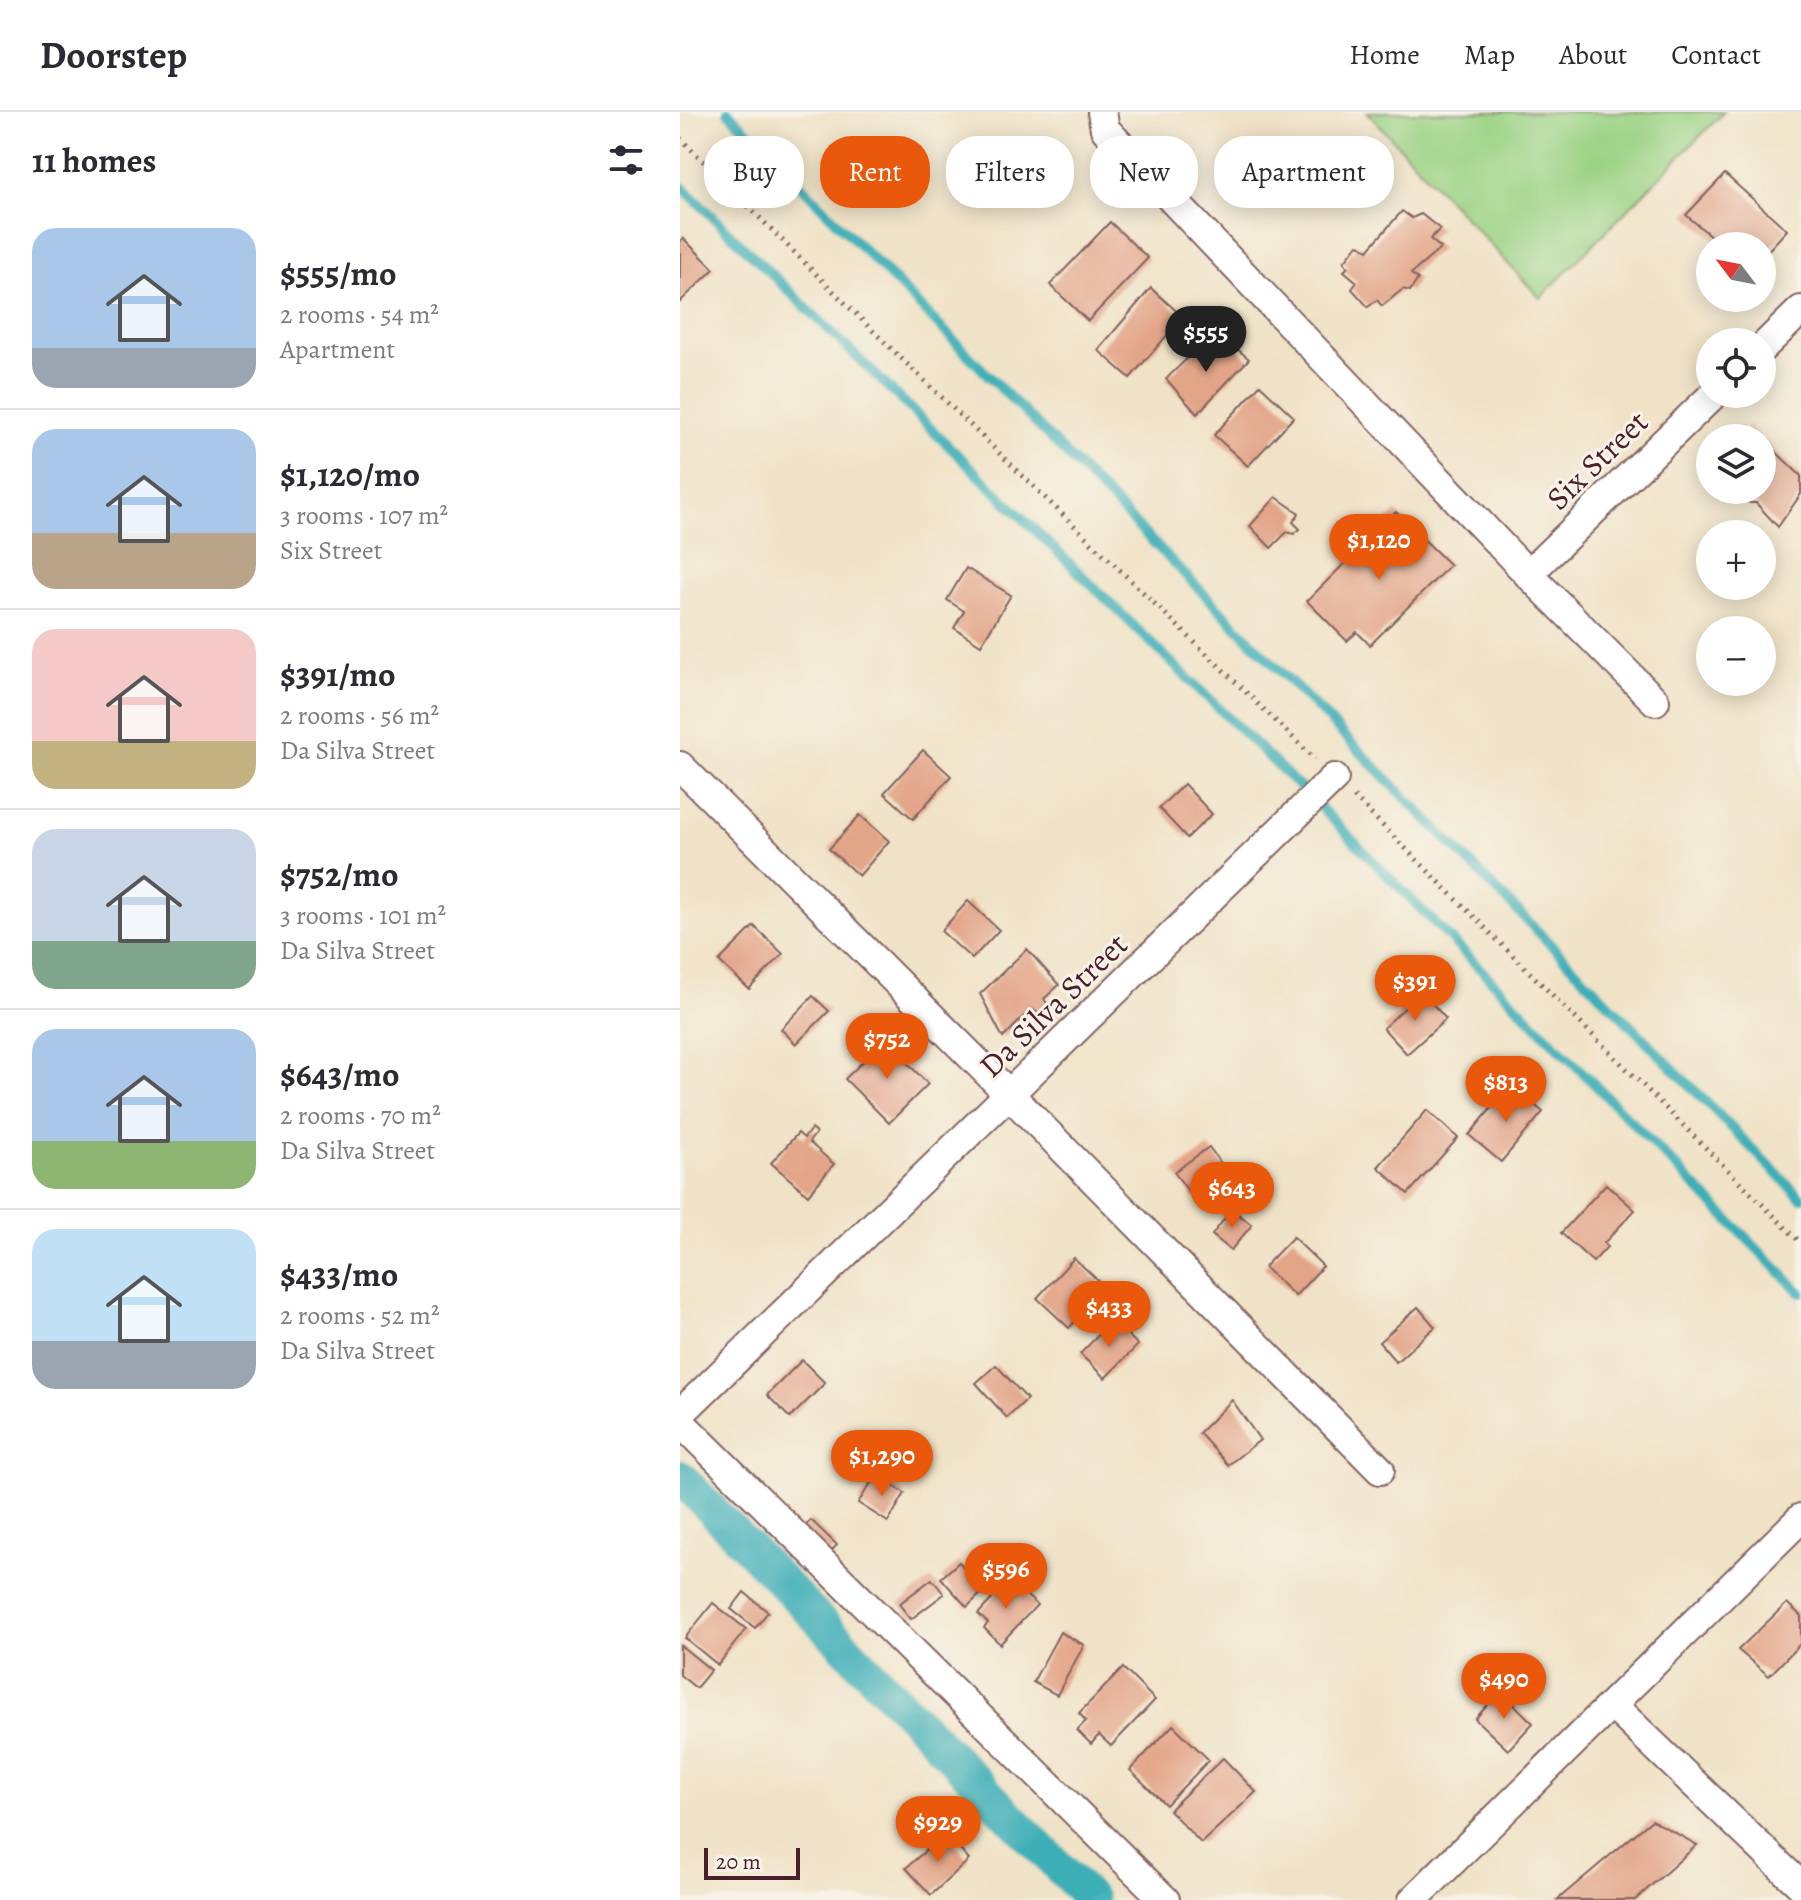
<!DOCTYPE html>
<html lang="en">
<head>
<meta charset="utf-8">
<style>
	:root { --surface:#fff; --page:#f7f7f7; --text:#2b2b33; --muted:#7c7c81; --line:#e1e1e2; --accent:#ea580c }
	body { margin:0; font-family:Alegreya,serif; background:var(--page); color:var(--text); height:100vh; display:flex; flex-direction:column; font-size:30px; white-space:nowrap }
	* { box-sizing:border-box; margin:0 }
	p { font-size:26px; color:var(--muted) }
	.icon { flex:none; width:44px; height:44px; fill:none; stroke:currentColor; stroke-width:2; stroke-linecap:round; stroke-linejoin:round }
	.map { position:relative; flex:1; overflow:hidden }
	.sheet { display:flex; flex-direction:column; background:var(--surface); width:680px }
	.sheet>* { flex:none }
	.hud { position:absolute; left:24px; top:24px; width:760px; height:72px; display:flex; gap:16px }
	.needle { width:52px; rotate:302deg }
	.buttons { position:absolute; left:1016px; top:120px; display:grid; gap:16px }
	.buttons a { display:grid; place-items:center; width:80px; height:80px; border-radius:50%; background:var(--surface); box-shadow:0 4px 20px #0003; font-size:40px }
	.scale { position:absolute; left:24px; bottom:20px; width:96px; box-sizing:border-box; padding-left:8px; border:4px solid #4a1f2b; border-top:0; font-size:22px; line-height:28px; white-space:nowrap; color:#4a1f2b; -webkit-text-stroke:6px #f7f3e8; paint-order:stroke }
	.price { position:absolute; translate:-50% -68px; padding:0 18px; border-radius:28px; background:var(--accent); color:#fff; font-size:26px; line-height:52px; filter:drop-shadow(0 2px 4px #0008) }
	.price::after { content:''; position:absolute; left:50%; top:48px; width:24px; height:18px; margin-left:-12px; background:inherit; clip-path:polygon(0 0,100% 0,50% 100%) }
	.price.current { background:#222; color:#fff }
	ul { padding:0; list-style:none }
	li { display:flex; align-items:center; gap:24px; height:200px; padding:0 32px }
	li+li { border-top:2px solid var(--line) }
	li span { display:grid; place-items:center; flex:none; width:224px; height:160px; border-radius:24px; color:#555 }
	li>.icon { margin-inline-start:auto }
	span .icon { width:96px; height:96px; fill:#fffc; stroke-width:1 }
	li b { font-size:34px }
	h2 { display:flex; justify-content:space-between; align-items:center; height:96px; padding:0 32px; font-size:34px }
	.tag { padding:0 28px; border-radius:32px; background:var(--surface); box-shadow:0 4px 20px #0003; font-size:28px; line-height:72px }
	.tag.current { background:var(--accent); color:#fff }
	header { display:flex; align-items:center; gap:48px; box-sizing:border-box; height:112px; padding:0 40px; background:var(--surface); border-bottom:2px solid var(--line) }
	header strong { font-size:38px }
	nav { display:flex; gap:44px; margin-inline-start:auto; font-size:28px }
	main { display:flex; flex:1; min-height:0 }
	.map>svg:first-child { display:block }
	.green { fill:#9bd385; stroke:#727958; stroke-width:2 }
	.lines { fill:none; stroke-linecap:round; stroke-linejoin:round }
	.stream { stroke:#3eafb7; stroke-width:10 }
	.canal { stroke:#3eafb7; stroke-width:34 }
	.building { fill:#e3a588 }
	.minor-casing { stroke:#846361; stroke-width:32 }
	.path { stroke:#846361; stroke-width:5; stroke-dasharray:2 6; stroke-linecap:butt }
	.minor { stroke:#fff; stroke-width:28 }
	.labels { text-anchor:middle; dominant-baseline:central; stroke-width:6; stroke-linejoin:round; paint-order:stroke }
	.street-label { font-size:32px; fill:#4a1f2b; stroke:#f7f3e8 }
</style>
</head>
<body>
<header>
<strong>Doorstep</strong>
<nav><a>Home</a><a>Map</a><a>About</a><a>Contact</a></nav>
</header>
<main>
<section class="sheet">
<h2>11 homes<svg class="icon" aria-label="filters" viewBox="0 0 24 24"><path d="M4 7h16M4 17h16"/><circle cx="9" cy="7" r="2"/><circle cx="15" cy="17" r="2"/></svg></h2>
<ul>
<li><span style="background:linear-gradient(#a9c7e8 75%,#9aa5b1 0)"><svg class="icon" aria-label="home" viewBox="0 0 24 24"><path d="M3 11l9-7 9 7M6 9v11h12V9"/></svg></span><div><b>$555/mo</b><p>2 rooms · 54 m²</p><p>Apartment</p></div></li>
<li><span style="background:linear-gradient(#a9c7e8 65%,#b9a48a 0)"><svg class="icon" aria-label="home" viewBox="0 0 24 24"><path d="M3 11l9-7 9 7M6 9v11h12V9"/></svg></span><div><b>$1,120/mo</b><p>3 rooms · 107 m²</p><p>Six Street</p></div></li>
<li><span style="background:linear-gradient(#f6c9c9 70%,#c2b280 0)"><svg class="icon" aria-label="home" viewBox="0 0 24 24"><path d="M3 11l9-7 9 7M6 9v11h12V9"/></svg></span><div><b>$391/mo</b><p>2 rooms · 56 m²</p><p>Da Silva Street</p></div></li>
<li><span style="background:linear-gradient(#c9d6e8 70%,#7fa58c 0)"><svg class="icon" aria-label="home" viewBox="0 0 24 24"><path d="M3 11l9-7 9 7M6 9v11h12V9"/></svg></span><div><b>$752/mo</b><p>3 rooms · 101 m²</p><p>Da Silva Street</p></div></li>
<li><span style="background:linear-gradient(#a9c7e8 70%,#8fb573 0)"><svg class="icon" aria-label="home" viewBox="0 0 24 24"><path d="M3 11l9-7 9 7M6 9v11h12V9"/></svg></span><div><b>$643/mo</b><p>2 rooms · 70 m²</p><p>Da Silva Street</p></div></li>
<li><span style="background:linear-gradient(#bfe0f5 70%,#9aa5b1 0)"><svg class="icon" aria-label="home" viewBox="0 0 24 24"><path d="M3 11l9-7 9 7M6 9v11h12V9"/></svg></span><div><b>$433/mo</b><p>2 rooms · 52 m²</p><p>Da Silva Street</p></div></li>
</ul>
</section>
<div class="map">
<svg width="1121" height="1788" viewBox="0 0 1121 1788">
	<rect width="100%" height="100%" fill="#f7f3e8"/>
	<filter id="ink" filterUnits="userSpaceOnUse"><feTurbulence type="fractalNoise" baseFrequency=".0125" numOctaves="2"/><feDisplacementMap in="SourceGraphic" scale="16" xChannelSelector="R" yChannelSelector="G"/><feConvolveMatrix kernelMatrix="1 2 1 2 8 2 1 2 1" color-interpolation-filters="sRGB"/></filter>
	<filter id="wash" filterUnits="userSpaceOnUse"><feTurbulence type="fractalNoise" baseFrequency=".006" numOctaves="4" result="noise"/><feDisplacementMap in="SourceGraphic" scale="32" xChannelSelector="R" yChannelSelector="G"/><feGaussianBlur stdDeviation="1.8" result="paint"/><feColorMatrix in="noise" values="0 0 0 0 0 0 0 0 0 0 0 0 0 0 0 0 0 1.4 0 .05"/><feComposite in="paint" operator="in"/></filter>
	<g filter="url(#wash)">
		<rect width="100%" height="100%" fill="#f0e2c6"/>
		<!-- green -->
		<polygon class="green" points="687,0 1044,0 860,186"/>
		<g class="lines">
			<!-- stream -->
			<g class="stream">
				<polyline points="48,0 1121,1086"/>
				<polyline points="0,73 632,687 1121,1181"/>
			</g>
			<!-- canal -->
			<polyline class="canal" points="0,1365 411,1788"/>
		</g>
		<g id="blocks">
			<!-- building -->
			<g class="building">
				<polygon points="1045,62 1107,118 1084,143 1082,134 1037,134 1039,131 1006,103"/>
				<polygon points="722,99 732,106 741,102 760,117 750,127 761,136 731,162 738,167 730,179 723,177 702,194 697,188 688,195 672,177 677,170 664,159 668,155 664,150 678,132 688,138"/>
				<polygon points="430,110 468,146 408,209 370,173"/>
				<polygon points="3,126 34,157 0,190 0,129"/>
				<polygon points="471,176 503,205 450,266 418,238"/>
				<polygon points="526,228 538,237 541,233 548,241 555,235 569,247 517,302 486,267"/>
				<polygon points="580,273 614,305 568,354 534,323"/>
				<polygon points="1068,313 1121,364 1121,382 1098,415 1076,391 1070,391 1059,382 1062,378 1082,378 1082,326 1061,326"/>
				<polygon points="596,385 619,401 613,410 620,417 614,422 607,420 591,436 570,414"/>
				<polygon points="716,400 770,453 690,533 677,520 667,529 627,489"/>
				<polygon points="286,456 331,483 301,533 274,516 284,499 267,488"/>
				<polygon points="243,638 271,664 233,707 204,681"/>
				<polygon points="504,672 532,702 507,726 479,696"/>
				<polygon points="180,703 209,729 179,764 149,737"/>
				<polygon points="288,789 319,818 292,847 261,819"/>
				<polygon points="74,814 103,842 69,877 39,849"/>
				<polygon points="347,837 379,873 364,887 370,896 360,902 351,897 323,926 300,882"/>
				<polygon points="742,880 766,907 727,942 703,916"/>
				<polygon points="133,884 149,899 116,932 101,917"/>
				<polygon points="205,928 248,972 209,1011 165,967"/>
				<polygon points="831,973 863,1000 821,1050 789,1023"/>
				<polygon points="747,998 778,1026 728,1082 698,1055"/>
				<polygon points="131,1017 136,1021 129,1030 154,1052 128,1083 91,1051 118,1021 124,1026"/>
				<polygon points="529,1035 549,1062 514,1087 494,1060"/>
				<polygon points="926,1072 955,1098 924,1131 927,1135 913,1150 881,1121"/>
				<polygon points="552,1097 572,1113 551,1138 532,1123"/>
				<polygon points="613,1125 643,1154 615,1184 584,1155"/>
				<polygon points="394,1146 426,1176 389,1216 357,1186"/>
				<polygon points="738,1195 755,1215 716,1250 699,1230"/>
				<polygon points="433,1208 458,1233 425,1266 400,1242"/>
				<polygon points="122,1248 145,1271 110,1306 87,1283"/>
				<polygon points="316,1253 347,1287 327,1306 296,1271"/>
				<polygon points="552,1288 580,1328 548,1353 519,1321"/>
				<polygon points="196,1363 225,1381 208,1410 178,1391"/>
				<polygon points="131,1408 157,1433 140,1451 114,1425"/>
				<polygon points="279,1450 305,1478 287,1495 261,1466"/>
				<polygon points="252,1467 264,1482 231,1507 219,1492"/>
				<polygon points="330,1468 357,1493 320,1532 304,1516 308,1511 298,1502"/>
				<polygon points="64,1480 88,1500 75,1516 51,1497"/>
				<polygon points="33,1491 66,1517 38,1553 5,1526"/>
				<polygon points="1107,1491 1121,1504 1121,1531 1089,1564 1058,1538"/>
				<polygon points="380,1520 404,1533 377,1583 353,1570"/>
				<polygon points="0,1533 31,1558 16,1576 0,1563"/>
				<polygon points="443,1556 475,1588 431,1634 419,1623 411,1632 397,1618 406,1609 399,1601"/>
				<polygon points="820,1579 853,1611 828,1638 795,1607"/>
				<polygon points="493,1613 529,1648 486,1693 450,1658"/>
				<polygon points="543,1646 576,1680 521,1731 489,1698"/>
				<polygon points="972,1708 1017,1733 955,1788 877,1788"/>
				<polygon points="265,1721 289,1748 251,1783 226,1756"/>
			</g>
		</g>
	</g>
	<g filter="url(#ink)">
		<use href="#blocks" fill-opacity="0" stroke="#846361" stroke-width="2"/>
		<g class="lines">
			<!-- minor casing -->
			<g class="minor-casing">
				<g id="minor">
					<polyline points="422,0 425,17 848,462 975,589"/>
					<polyline points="1082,236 1121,198"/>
					<polyline points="848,462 1034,282"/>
					<polyline points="0,654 330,983 700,1358"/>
					<polyline points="0,1302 654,666"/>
					<polyline points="0,1310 485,1788"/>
					<polyline points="932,1593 1121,1774"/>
					<polyline points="733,1788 1121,1406"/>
				</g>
			</g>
			<!-- path -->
			<g class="path">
				<polyline points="0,26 190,216 635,647"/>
				<polyline points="674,685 1121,1131"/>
			</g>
			<!-- minor -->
			<use href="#minor" class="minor"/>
		</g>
	</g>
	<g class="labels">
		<!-- street labels -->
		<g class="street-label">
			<text transform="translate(917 348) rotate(-44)">Six Street</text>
			<text transform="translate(373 893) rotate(-44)">Da Silva Street</text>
		</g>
	</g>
</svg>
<div class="buttons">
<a><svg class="needle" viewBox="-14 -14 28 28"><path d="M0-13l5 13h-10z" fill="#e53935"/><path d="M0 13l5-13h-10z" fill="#7c7c81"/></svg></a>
<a><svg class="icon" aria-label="locate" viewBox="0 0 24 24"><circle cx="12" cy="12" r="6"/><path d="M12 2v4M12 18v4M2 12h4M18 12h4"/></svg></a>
<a><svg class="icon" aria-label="layers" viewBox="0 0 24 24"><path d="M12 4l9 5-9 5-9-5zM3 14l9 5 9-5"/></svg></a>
<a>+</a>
<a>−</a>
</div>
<div class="scale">20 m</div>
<b class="price current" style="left:526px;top:262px">$555</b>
<b class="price" style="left:699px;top:470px">$1,120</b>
<b class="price" style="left:735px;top:911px">$391</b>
<b class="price" style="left:207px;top:969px">$752</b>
<b class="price" style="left:826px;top:1012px">$813</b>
<b class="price" style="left:552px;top:1118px">$643</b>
<b class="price" style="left:429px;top:1237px">$433</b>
<b class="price" style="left:202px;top:1386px">$1,290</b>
<b class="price" style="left:326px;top:1499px">$596</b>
<b class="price" style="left:824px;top:1609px">$490</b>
<b class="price" style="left:258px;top:1752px">$929</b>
<div class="hud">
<a class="tag">Buy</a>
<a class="tag current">Rent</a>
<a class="tag">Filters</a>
<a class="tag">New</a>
<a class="tag">Apartment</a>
</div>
</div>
</main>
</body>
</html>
